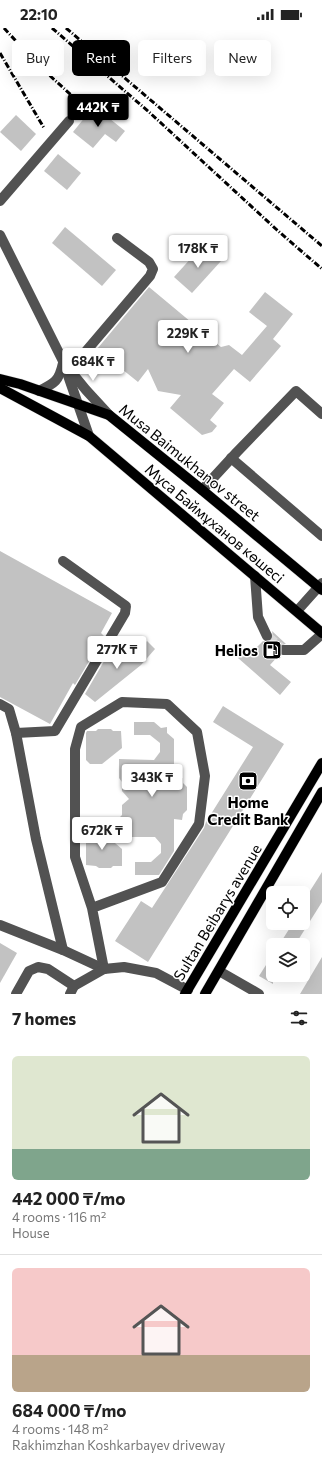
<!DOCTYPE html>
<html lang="en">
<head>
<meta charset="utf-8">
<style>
	:root { --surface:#fff; --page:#f2f2f2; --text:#222; --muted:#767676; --line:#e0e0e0; --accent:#000 }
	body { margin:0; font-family:Commissioner,sans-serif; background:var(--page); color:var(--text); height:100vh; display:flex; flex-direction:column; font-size:15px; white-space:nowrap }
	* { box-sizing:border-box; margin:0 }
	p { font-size:13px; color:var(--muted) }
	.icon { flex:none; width:22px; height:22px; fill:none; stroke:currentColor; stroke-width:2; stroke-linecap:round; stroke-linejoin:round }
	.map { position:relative; height:966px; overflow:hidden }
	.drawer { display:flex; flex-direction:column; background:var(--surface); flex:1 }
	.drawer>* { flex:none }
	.hud { position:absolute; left:12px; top:12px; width:298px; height:36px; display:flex; gap:8px }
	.fabs { position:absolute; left:266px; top:858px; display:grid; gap:8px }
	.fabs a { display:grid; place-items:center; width:44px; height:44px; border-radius:6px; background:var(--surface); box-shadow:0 4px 16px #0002; font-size:20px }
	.price { position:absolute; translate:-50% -34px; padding:0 9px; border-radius:4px; background:#fff; color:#222; font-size:13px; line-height:26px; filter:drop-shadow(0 1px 2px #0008) }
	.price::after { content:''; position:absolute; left:50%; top:24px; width:12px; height:9px; margin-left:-6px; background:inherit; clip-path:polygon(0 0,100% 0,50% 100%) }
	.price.active { background:var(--accent); color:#fff }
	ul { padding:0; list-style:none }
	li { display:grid; align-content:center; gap:8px; height:212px; padding:0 12px }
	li+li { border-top:1px solid var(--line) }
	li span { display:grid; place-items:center; height:124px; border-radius:6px; color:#555 }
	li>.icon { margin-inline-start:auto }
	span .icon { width:72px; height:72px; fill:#fffc; stroke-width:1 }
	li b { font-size:17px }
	h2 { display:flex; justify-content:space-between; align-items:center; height:48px; padding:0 12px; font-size:17px }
	.chip { padding:0 14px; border-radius:6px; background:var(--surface); box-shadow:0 4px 16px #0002; font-size:14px; line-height:36px }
	.chip.active { background:var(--accent); color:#fff }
	.status { display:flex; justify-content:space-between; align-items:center; height:28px; padding:0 20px; background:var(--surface); direction:ltr }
	.status svg { height:11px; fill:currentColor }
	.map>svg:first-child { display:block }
	.building { fill:#c2c2c2 }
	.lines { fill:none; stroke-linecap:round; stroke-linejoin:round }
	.minor-tunnel { stroke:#d9d9d9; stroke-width:10; stroke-dasharray:10 5; stroke-linecap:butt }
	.major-casing { stroke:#dbdbdb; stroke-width:11 }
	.minor { stroke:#525252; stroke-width:10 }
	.major { stroke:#000; stroke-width:10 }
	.rail { stroke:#000; stroke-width:3; stroke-dasharray:6 2 1 2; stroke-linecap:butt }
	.labels { text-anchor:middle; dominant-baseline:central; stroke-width:3; stroke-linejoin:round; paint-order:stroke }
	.street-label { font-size:15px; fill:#000; stroke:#fff }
	.poi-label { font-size:15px; font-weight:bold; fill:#000; stroke:#fff; text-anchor:end }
</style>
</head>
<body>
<div class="status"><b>22:10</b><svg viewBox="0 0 49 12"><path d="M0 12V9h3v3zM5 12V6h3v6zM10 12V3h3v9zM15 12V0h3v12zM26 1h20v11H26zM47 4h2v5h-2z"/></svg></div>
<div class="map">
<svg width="322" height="966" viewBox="0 0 322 966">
	<rect width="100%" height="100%" fill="#fff"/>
	<!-- building -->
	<g class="building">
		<polygon points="94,78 125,103 116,114 105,106 93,120 73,104"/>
		<polygon points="16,87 36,106 21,123 0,104"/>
		<polygon points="58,126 81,145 67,162 44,143"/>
		<polygon points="65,199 116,242 102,258 52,215"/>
		<polygon points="203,217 221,233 192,265 174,249"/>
		<polygon points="149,259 221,319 229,317 242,327 267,298 249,284 265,264 293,286 273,311 281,318 250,354 234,341 212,366 224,375 210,392 217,398 212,404 202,407 170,380 181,367 158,363 148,341 138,354 97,321"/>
		<polygon points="0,523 112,585 101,605 104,608 75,657 73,655 50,696 0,669"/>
		<polygon points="272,603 286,616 280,616 278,618 277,622 279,627 270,637 291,654 280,667 238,630 247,620 252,624 263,613 266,614 270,614 273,609"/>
		<polygon points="147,613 155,621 141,637 95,674 85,666 114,616 130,630"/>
		<polygon points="223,678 284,716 148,934 115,913 141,873 152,880 204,800 206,794 253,719 213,694"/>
		<polygon points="134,694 154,694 161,700 167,699 167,705 174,711 174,751 183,750 183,755 187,759 187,782 183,786 182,792 174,791 174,823 159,847 135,847 135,834 151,834 161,825 161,816 155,809 119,809 119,790 122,787 122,777 129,771 122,763 122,754 119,750 119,731 154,732 160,724 160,715 150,707 134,707"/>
		<polygon points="98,701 111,701 113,703 121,703 122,720 102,736 90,736 86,732 86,705 87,703 96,703"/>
		<polygon points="90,804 102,804 122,821 122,838 113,838 111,840 99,840 96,838 86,837 86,808"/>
		<polygon points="322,844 322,874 295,917 279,917 293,895 303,895 303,874"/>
		<polygon points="0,915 17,925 0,955"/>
		<polygon points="273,926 273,956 259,948"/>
		<polygon points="322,929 322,966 300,966"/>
	</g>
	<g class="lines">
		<!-- minor-tunnel -->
		<polyline class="minor-tunnel" points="267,608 283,622"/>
		<!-- major casing -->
		<g class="major-casing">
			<g id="major">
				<polyline points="0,351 20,356 109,387 202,462 322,562"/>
				<polyline points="0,360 89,408 322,605"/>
				<polyline points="185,966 322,735"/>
				<polyline points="205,966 322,764"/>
			</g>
		</g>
		<!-- minor -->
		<g class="minor">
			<polyline points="0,173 69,93"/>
			<polyline points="0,207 63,333 89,408"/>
			<polyline points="68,340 86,362 109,387"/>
			<polyline points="70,342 150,248 153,241 149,234 117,210"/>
			<path d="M39,363C55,355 59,353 63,335"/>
			<polyline points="231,430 322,508"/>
			<polyline points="202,462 237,424 296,363 322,386"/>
			<polyline points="255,548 258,589 267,608"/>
			<polyline points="297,583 322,555"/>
			<polyline points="283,622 304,622 322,606"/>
			<polyline points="0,676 9,681 16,705 36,811 63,922"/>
			<polyline points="16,705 55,703 125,585 126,578 63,533"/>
			<polyline points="92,880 162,854 199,796 205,748 197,704 167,676 122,674 81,699 75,721 75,829 92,880 104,941"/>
			<polyline points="0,897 63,922 104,941"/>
			<polyline points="219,943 259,966"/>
			<polyline points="16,966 29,943 38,939 48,941 74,958"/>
			<polyline points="70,966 74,958 104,941 124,939 156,945 188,962"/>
		</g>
		<!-- major -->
		<use href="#major" class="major"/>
		<!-- rail -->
		<g class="rail">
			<polyline points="4,0 36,35 81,76"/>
			<polyline points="52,0 149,84 277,202 322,241"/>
			<polyline points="66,0 322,218"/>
			<polyline points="0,25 44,100"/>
		</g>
	</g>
	<!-- icons -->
	<defs>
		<g id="fuel-square" transform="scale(1)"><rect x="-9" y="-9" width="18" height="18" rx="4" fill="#000" stroke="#fff"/><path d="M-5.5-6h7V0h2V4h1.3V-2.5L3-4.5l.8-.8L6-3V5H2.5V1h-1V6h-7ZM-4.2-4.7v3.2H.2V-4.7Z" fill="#fff"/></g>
		<g id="bank-square" transform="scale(1)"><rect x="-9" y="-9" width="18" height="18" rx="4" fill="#000" stroke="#fff"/><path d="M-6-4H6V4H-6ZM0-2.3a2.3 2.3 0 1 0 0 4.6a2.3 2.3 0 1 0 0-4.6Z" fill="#fff"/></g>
	</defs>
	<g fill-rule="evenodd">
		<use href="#fuel-square" x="272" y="622"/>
		<use href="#bank-square" x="248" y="753"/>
	</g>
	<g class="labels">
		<!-- street labels -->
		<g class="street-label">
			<text transform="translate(190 434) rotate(39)">Musa Baimukhanov street</text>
			<text transform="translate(215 495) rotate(40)">Мұса Баймұханов көшесі</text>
			<text transform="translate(217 884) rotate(-59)">Sultan Beibarys avenue</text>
		</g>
		<!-- poi labels -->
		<g class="poi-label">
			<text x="258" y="622">Helios</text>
			<text x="248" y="774" text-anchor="middle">Home<tspan x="248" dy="17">Credit Bank</tspan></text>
		</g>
	</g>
</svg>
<div class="fabs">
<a><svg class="icon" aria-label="locate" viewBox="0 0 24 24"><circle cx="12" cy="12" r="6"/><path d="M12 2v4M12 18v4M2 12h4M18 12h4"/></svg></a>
<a><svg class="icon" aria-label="layers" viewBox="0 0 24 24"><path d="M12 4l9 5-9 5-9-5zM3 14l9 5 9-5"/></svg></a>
</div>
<b class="price active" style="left:98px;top:100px">442K ₸</b>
<b class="price" style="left:198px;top:241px">178K ₸</b>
<b class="price" style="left:188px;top:326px">229K ₸</b>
<b class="price" style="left:93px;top:354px">684K ₸</b>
<b class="price" style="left:117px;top:642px">277K ₸</b>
<b class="price" style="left:152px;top:770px">343K ₸</b>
<b class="price" style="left:102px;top:823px">672K ₸</b>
<div class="hud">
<a class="chip">Buy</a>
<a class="chip active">Rent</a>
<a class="chip">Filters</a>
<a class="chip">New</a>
</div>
</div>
<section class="drawer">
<h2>7 homes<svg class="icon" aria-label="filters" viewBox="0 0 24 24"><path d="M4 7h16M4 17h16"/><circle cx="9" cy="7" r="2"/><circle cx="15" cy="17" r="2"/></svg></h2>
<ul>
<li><span style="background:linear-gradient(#dfe7d0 75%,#7fa58c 0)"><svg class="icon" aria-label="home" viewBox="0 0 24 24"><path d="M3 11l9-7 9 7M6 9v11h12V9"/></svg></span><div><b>442 000 ₸/mo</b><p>4 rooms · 116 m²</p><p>House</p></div></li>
<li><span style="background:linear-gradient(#f6c9c9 70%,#b9a48a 0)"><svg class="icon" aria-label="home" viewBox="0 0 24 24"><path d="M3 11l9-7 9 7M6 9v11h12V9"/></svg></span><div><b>684 000 ₸/mo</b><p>4 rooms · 148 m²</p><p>Rakhimzhan Koshkarbayev driveway</p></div></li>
</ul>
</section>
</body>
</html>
